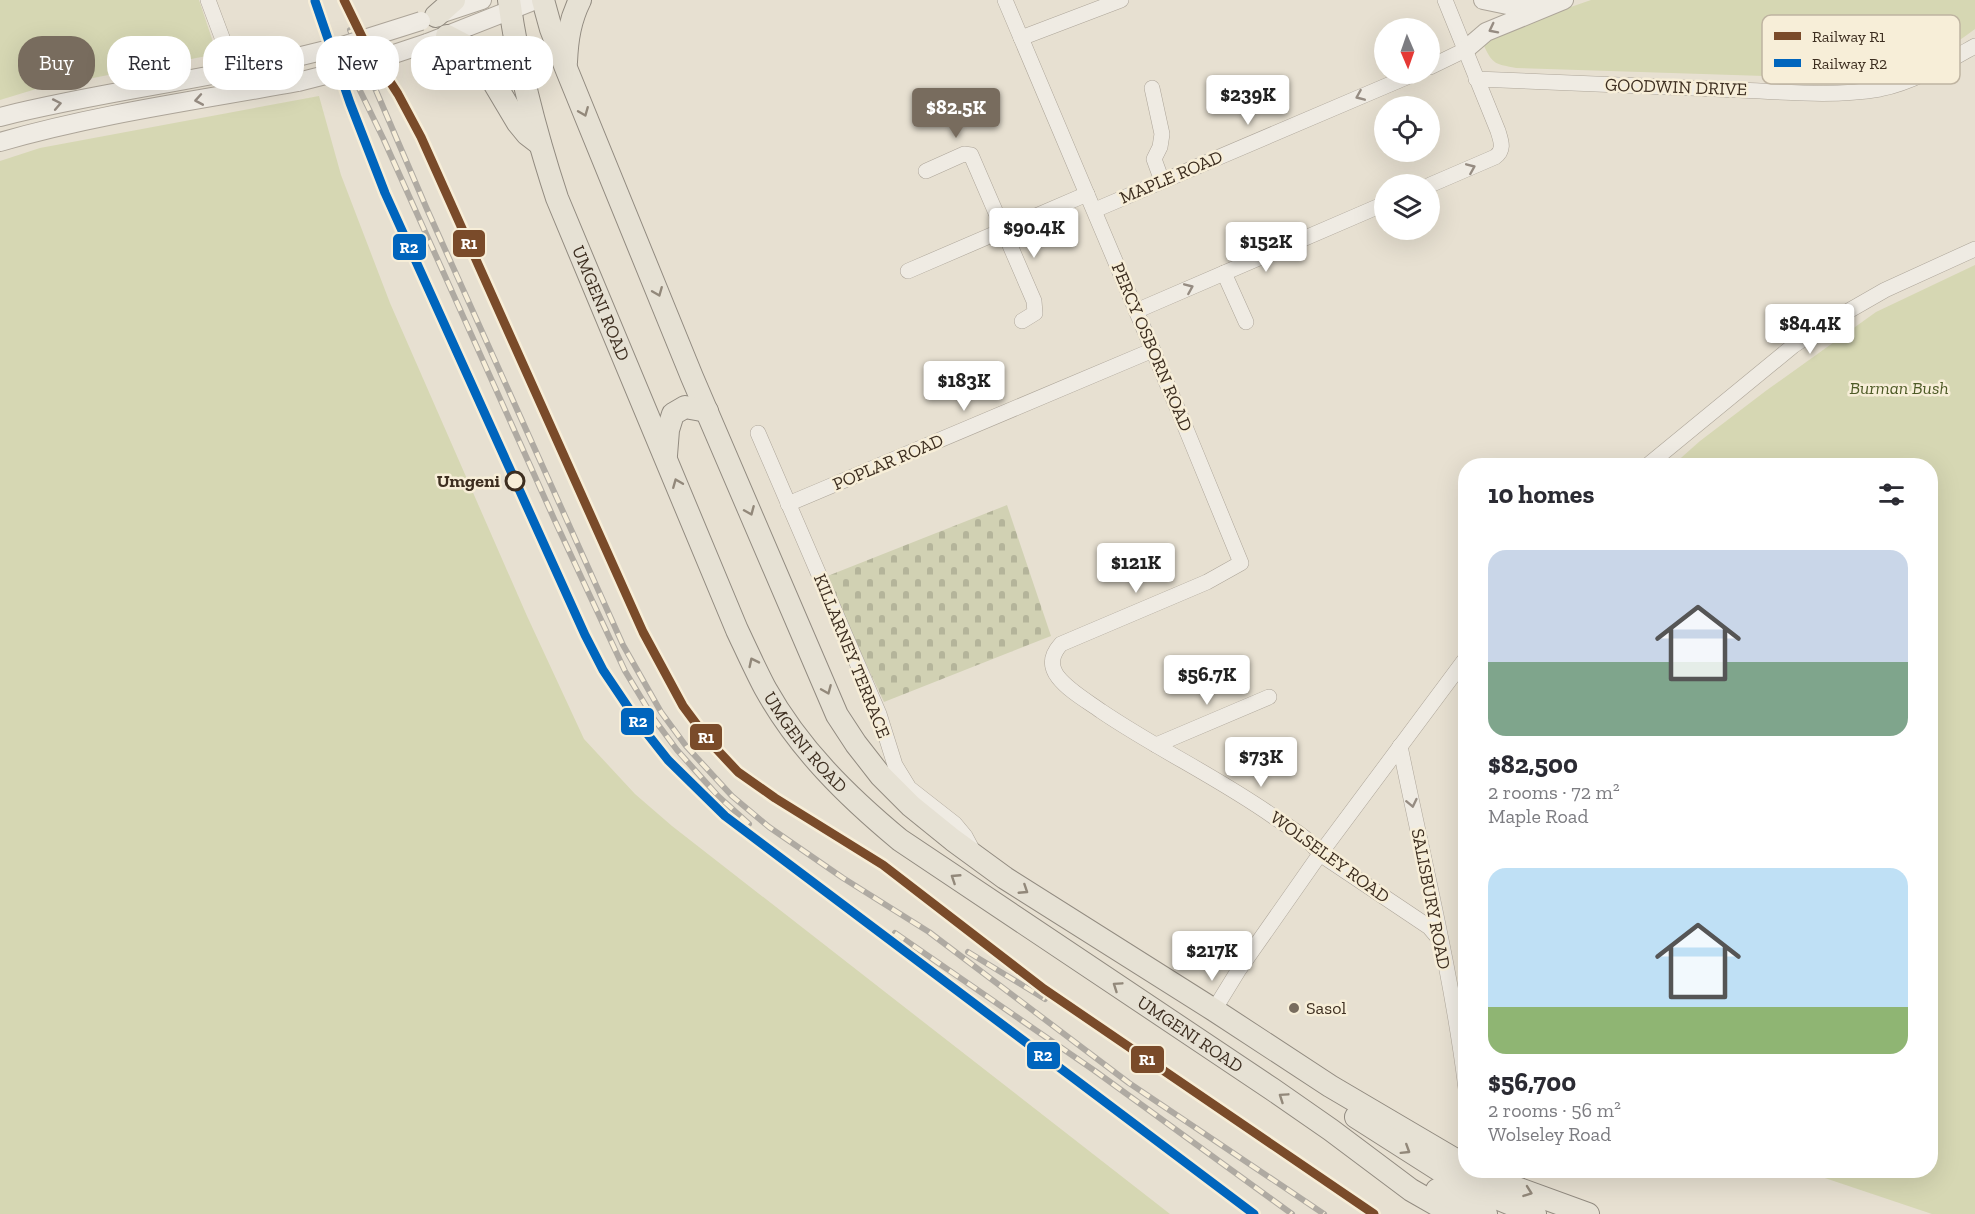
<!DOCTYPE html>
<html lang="en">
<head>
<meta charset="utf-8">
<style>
	:root { --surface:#fff; --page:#f2f2f3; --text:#2b2b33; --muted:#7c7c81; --accent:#786c5e }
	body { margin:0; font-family:"Zilla Slab",serif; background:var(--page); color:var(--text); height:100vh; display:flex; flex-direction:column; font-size:22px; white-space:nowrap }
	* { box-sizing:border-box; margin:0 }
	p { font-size:20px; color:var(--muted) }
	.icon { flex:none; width:33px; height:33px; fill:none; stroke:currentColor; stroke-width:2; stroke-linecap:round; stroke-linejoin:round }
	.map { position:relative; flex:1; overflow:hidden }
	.side { position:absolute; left:1458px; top:458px; width:480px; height:720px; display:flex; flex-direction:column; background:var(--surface); border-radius:24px; box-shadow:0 6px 24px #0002 }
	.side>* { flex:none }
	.guide { position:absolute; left:18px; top:36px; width:570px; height:54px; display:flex; gap:12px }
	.needle { width:39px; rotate:178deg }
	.tools { position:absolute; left:1374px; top:18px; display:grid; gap:12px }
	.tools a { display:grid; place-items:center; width:66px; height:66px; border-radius:50%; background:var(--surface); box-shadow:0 6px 24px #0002; font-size:30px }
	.price { position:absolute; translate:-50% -51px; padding:0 14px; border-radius:6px; background:#fff; color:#222; font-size:20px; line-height:39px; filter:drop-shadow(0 2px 3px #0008) }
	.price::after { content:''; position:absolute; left:50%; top:36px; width:18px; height:14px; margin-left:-9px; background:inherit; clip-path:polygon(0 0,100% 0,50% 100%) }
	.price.current { background:var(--accent); color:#fff }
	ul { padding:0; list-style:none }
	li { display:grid; align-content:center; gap:12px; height:318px; padding:0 30px }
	li span { display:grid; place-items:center; height:186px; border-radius:18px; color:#555 }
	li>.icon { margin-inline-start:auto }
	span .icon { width:108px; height:108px; fill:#fffc; stroke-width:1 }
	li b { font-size:26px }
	h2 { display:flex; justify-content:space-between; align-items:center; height:72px; padding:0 30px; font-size:26px }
	.tag { padding:0 21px; border-radius:24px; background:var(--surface); box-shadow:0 6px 24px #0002; font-size:21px; line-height:54px }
	.tag.current { background:var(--accent); color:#fff }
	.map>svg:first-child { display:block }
	.green { fill:#d6d7b3 }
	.cemetery { fill:url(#cemetery-stones) }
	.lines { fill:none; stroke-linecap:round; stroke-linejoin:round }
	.minor-casing { stroke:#ada599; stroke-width:16 }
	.tertiary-casing { stroke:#ada599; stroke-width:20 }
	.primary-casing { stroke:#928b80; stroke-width:24 }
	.minor { stroke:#efebe3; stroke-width:15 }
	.tertiary { stroke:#efebe3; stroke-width:18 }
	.primary { stroke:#e6e1d4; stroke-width:22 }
	.rail-casing { stroke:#afaaa2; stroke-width:6 }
	.rail { stroke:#f7eed8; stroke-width:4; stroke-dasharray:11; stroke-linecap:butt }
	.tertiary-bridge-casing { stroke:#ada599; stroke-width:20; stroke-linecap:butt }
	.tertiary-bridge { stroke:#efebe3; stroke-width:18 }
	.rail-1-casing { stroke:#f7eed8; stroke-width:14 }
	.rail-2-casing { stroke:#f7eed8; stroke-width:14 }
	.rail-1 { stroke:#7a4b2a; stroke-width:9 }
	.rail-2 { stroke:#0065bd; stroke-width:9 }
	.oneway { stroke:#968c82 }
	.oneway2 { stroke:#92887a }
	.stop-dot { fill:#f7eed8; stroke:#3d2e20; stroke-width:3 }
	.poi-dot { fill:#786c5e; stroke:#f7eed8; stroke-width:2 }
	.labels { text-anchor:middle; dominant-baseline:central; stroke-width:5; stroke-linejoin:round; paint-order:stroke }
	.street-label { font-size:18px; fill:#3d2e20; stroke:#f7eed8 }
	.park-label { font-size:18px; font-style:italic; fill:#4d5a26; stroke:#f7eed8 }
	.stop-label { font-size:18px; font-weight:bold; fill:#3d2e20; stroke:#f7eed8; text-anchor:end }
	.poi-label { font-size:18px; fill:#3d2e20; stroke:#f7eed8; text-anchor:start }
	.key { fill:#f7eed8; stroke:#bfb4a1; stroke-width:1.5 }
	.key-label { font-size:16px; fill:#3d2e20 }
	.line-badge { stroke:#f7eed8; stroke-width:2 }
	.badge-label { font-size:16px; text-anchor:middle; font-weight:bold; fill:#fff }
</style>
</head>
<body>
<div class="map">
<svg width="1975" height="1214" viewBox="0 0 1975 1214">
	<defs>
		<pattern id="cemetery-stones" width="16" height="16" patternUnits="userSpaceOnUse" patternTransform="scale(1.5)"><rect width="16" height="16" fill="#d1d1b3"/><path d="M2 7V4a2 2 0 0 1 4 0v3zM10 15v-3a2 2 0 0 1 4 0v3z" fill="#b4b49a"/></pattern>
	</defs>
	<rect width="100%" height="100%" fill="#e7e0d1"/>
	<!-- green -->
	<g class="green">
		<polygon points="0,0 199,0 217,54 36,89 0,100"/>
		<path d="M1591,0H1975V29C1949,48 1920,68 1888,77C1880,79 1869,78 1860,79L1516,68C1496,64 1493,65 1484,46L1490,35Z"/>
		<polygon points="319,96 341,175 390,303 527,616 584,739 635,794 672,826 1170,1214 0,1214 0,161 40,148"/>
		<polygon points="1975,265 1975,1214 1932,1214 1801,1170 1930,1170 1930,465 1673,465 1700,441 1767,390 1876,312"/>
	</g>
	<!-- cemetery -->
	<polygon class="cemetery" points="1007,505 1051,636 884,702 825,577"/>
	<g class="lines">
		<!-- minor casing -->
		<g class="minor-casing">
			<g id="minor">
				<polyline points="208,0 235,72"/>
				<path d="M1005,0L1184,424L1241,563L1207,582L1061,644C1052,654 1049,665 1058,677C1069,691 1087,701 1101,711C1157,749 1219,778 1274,817C1290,828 1309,838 1320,854L1429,927L1440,940"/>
				<polyline points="1021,38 1121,0"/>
				<polyline points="1430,67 1465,50"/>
				<path d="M1476,79C1564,83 1652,87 1739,90C1785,92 1834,97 1880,89C1914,82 1945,63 1975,46"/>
				<polyline points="1152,88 1162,134 1160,147 1154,159 1162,181"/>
				<polyline points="926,171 964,154 971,155 1034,301 1035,313 1022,321"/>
				<path d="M1430,185L1495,157C1505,150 1501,141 1498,131L1445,0"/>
				<polyline points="1095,210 1414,74"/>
				<polyline points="908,271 1087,194"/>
				<polyline points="1224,273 1246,322"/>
				<polyline points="1136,311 1384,204"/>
				<polyline points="758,433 879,714 895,765 909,788 955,824 965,836 973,851"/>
				<polyline points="1648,465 1793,346 1824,325 1885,290 1975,249"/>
				<polyline points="788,504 1153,350"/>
				<polyline points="1156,745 1269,697"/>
				<path d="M1400,746C1423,859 1452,974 1466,1089"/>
				<polyline points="1214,1010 1238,971 1320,854 1466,658"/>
			</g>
		</g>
		<!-- tertiary casing -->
		<g class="tertiary-casing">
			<g id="tertiary">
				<polyline points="1483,0 1512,6 1540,3"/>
				<polyline points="440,14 482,0"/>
				<polyline points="427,43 536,0"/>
				<polyline points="1465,50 1486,32 1564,0"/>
				<path d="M0,117C94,93 191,82 285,60"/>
				<path d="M0,142C97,114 199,100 298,82"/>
			</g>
		</g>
		<!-- primary casing -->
		<g class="primary-casing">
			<g id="primary">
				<path id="s1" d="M509,0C518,67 536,134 557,198L737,630C746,649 755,669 765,688C799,749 847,796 900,840L1272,1089L1331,1130L1411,1190L1453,1214"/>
				<polyline points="543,0 551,29 566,68 692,377 837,715 856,744 881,776 911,806 953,840 1005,878 1214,1010 1330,1086 1466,1166"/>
				<polyline points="436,16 454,0"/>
				<polyline points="447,36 470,48 490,76 518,123 527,134 540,144"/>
				<path d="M566,62C567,39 570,20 580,0"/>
				<polyline points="666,455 668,430 673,414 685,407 707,411"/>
				<polyline points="1356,1117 1447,1175 1487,1194 1535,1214"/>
				<polyline points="1474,1170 1503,1183 1588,1214"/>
				<polyline points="1437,1190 1486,1214"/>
			</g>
		</g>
		<!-- minor -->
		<use href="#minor" class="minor"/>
		<!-- tertiary -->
		<use href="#tertiary" class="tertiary"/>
		<!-- primary -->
		<use href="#primary" class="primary"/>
		<!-- rail casing -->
		<g class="rail-casing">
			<g id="rail">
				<polyline points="315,0 350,103 385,193 585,635 603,670 638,722 668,760 725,816 1254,1214"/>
				<polyline points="344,0 365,43 398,94 421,137 643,632 683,706 709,741 738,772 775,798 883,865 1044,989 1374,1214"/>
				<polyline points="350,30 426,207 623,645 661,712 686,746 732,796 769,827 843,878 929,932 1129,1083 1324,1214"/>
				<polyline points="336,41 383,138 555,521 625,671 654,719 677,750 718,796 749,824"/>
				<polyline points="895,933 1095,1071 1292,1214"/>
				<polyline points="968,952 1045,999"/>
			</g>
		</g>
		<!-- rail -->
		<use href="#rail" class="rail"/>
		<!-- tertiary-bridge casing -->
		<g class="tertiary-bridge-casing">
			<g id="tertiary-bridge">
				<polyline points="285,60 342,46 421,21"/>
				<polyline points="298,82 349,69 427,43"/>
			</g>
		</g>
		<!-- tertiary-bridge -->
		<use href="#tertiary-bridge" class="tertiary-bridge"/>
		<!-- rail-1 casing -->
		<g class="rail-1-casing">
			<polyline id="rail-1" points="344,0 365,43 398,94 421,137 643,632 683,706 709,741 738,772 775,798 883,865 1044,989 1374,1214"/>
		</g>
		<!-- rail-2 casing -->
		<g class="rail-2-casing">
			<polyline id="rail-2" points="315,1 350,103 385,193 585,635 603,670 638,722 668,760 725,816 1254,1214"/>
		</g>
		<!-- rail-1 -->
		<use href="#rail-1" class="rail-1"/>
		<!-- rail-2 -->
		<use href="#rail-2" class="rail-2"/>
	</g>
	<!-- one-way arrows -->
	<defs><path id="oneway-chevron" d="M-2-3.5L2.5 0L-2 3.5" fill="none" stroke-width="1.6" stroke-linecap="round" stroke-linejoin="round" transform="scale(1.5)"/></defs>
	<g class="oneway">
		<use href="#oneway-chevron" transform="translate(1493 29) rotate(153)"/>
		<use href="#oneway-chevron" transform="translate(1360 96) rotate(157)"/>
		<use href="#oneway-chevron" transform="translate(199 100) rotate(170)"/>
		<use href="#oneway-chevron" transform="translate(57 104) rotate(-11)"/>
		<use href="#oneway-chevron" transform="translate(1471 168) rotate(-23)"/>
		<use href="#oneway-chevron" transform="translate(1189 288) rotate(-23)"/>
		<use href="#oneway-chevron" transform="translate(1412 803) rotate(78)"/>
	</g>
	<g class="oneway2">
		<use href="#oneway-chevron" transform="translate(584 112) rotate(68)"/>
		<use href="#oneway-chevron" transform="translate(658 292) rotate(68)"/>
		<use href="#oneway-chevron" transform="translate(677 483) rotate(-112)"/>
		<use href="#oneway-chevron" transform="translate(750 511) rotate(67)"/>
		<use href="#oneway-chevron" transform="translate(753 662) rotate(-116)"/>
		<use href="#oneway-chevron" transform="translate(827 690) rotate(67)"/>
		<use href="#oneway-chevron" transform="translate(955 878) rotate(-147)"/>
		<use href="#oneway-chevron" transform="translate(1024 890) rotate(33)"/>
		<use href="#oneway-chevron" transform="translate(1117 986) rotate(-146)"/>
		<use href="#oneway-chevron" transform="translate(1283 1097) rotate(-146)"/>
		<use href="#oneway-chevron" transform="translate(1406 1150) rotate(32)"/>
		<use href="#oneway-chevron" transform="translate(1528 1192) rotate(20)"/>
	</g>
	<!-- markers -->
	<circle class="stop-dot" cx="515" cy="481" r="9"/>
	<circle class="poi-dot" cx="1294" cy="1008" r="6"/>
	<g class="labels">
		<!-- street labels -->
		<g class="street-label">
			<text transform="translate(1676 87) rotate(2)">GOODWIN DRIVE</text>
			<text transform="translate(1171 177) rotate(-23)">MAPLE ROAD</text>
			<text stroke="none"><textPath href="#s1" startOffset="318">UMGENI ROAD</textPath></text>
			<text transform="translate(1152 347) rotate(67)">PERCY OSBORN ROAD</text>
			<text transform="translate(888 462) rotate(-23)">POPLAR ROAD</text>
			<text transform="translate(852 656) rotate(68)">KILLARNEY TERRACE</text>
			<text stroke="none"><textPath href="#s1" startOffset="804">UMGENI ROAD</textPath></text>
			<text transform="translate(1330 857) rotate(36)">WOLSELEY ROAD</text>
			<text transform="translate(1431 899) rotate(79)">SALISBURY ROAD</text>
			<text stroke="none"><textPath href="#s1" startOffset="1290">UMGENI ROAD</textPath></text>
		</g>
		<!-- park labels -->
		<g class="park-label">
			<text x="1899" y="388">Burman Bush</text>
		</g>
		<!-- stop labels -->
		<g class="stop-label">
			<text x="500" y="481">Umgeni</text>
		</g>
		<!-- poi labels -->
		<g class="poi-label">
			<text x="1306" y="1008">Sasol</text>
		</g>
	</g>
	<!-- legend -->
	<rect x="1762" y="15" width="198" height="69" rx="9" class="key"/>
	<rect x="1774" y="32" width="27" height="8" fill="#7a4b2a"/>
	<rect x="1774" y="59" width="27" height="8" fill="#0065bd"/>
	<g class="key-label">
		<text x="1812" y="42">Railway R1</text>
		<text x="1812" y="69">Railway R2</text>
	</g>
	<g class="line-badge">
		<rect x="452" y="229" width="34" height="29" rx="6" fill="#7a4b2a"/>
		<rect x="392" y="233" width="35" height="28" rx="6" fill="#0065bd"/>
		<rect x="620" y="707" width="35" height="29" rx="6" fill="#0065bd"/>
		<rect x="689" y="723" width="34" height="28" rx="6" fill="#7a4b2a"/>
		<rect x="1026" y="1041" width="35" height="29" rx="6" fill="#0065bd"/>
		<rect x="1130" y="1045" width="35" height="29" rx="6" fill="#7a4b2a"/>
	</g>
	<g class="badge-label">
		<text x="469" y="249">R1</text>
		<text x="409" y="253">R2</text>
		<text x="638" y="727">R2</text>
		<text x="706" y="743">R1</text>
		<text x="1043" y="1061">R2</text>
		<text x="1147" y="1065">R1</text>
	</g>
</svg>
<div class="tools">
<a><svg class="needle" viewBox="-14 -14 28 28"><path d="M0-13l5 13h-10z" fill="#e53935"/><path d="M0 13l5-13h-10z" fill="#7c7c81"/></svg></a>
<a><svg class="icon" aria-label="locate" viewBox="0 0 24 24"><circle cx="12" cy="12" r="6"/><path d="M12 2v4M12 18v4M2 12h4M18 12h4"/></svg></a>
<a><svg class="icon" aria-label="layers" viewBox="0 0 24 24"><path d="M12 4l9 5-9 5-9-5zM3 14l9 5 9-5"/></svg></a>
</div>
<b class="price" style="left:1248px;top:126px">$239K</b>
<b class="price current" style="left:956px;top:139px">$82.5K</b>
<b class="price" style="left:1034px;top:259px">$90.4K</b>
<b class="price" style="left:1266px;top:273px">$152K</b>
<b class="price" style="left:1810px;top:355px">$84.4K</b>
<b class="price" style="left:964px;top:412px">$183K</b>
<b class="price" style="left:1136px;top:594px">$121K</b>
<b class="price" style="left:1207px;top:706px">$56.7K</b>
<b class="price" style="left:1261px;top:788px">$73K</b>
<b class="price" style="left:1212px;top:982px">$217K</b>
<div class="guide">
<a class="tag current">Buy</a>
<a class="tag">Rent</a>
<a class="tag">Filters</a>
<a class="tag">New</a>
<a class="tag">Apartment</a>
</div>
<section class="side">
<h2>10 homes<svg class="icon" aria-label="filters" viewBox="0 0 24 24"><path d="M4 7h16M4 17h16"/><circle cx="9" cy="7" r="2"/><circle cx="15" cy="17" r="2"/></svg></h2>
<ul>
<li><span style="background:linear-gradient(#c9d6e8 60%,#7fa58c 0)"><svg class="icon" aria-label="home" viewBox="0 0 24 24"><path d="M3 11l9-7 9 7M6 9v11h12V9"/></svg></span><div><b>$82,500</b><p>2 rooms · 72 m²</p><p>Maple Road</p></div></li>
<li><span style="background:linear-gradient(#bfe0f5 75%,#8fb573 0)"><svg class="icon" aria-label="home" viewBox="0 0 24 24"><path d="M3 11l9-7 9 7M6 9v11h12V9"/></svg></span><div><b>$56,700</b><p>2 rooms · 56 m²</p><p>Wolseley Road</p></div></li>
</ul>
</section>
</div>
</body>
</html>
